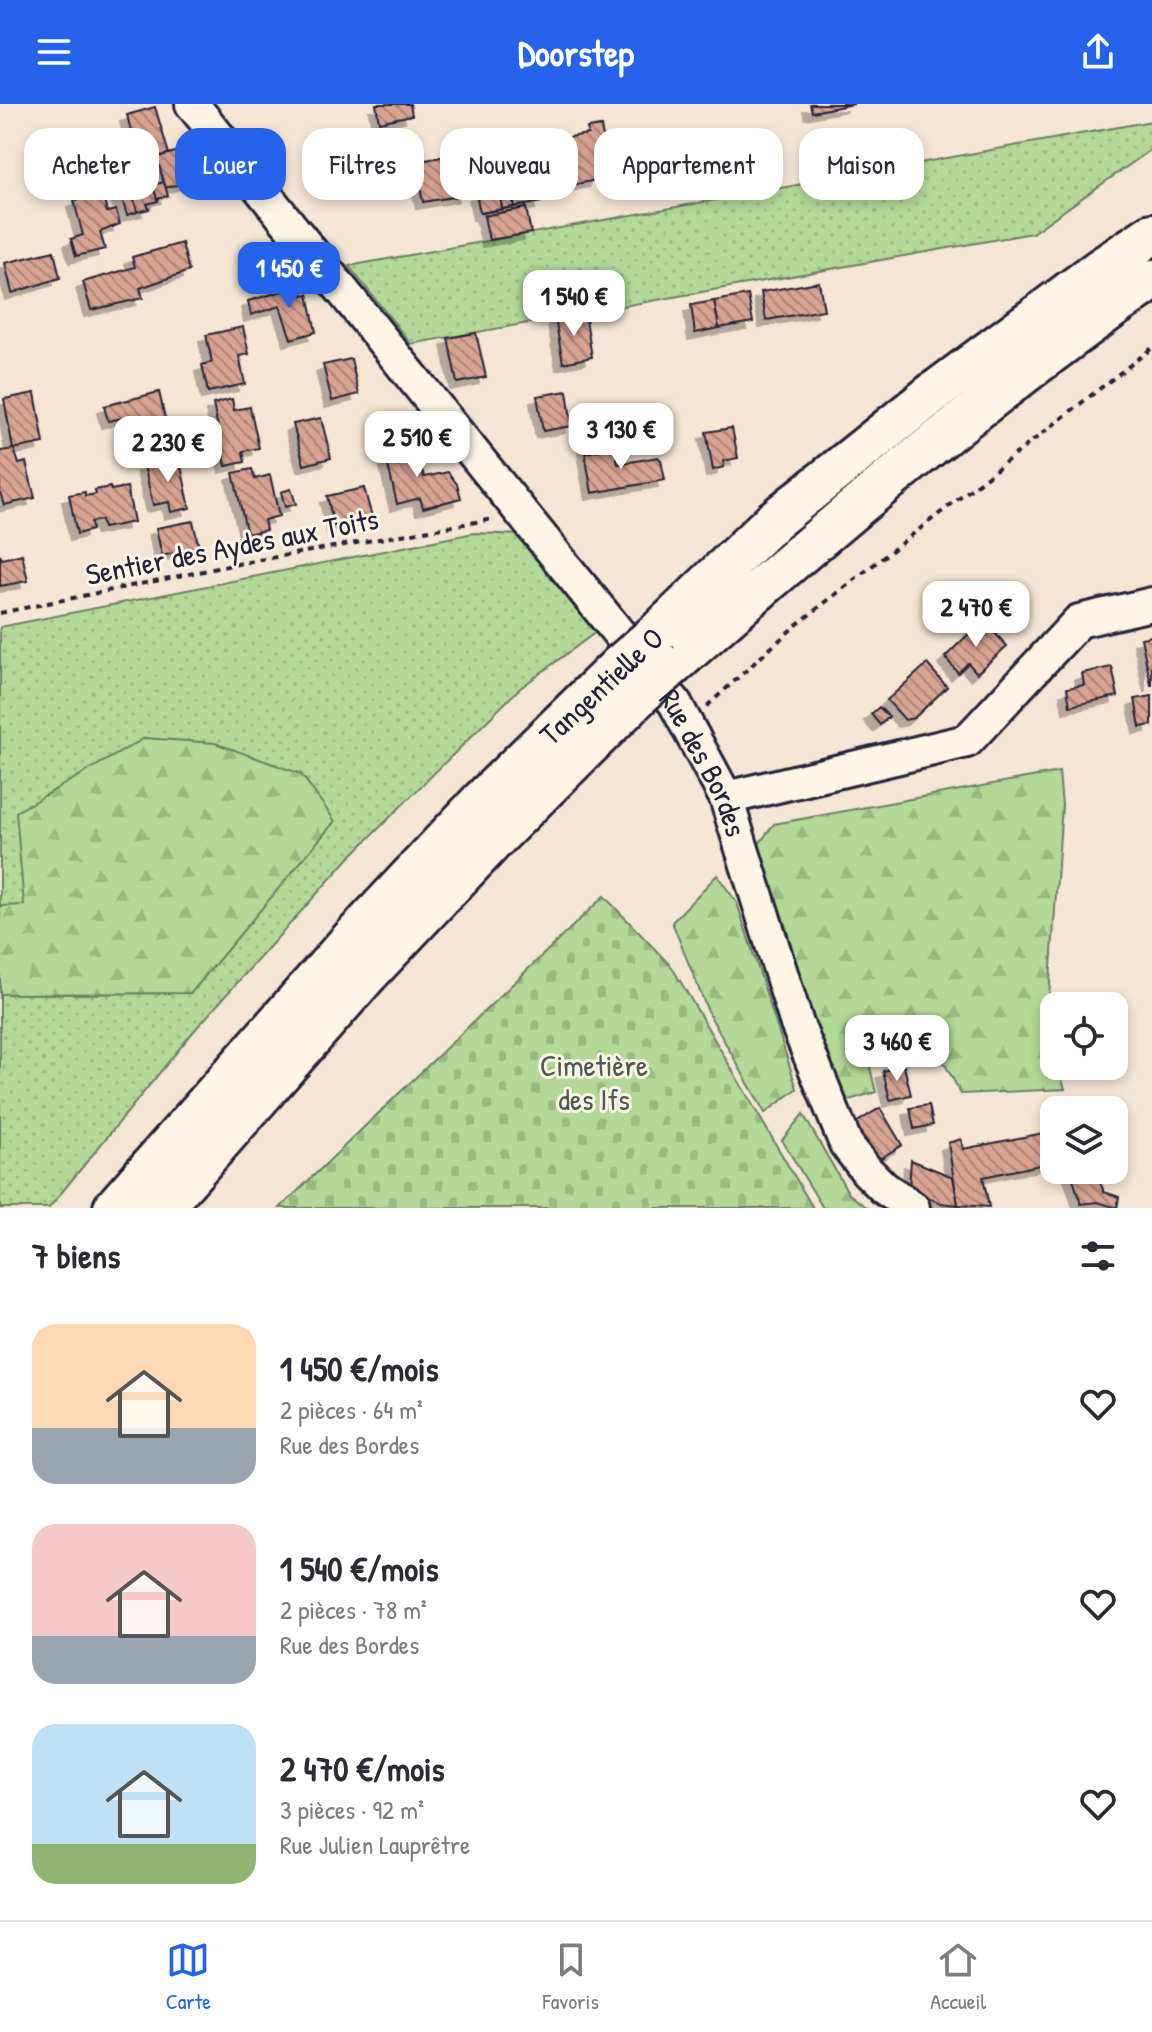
<!DOCTYPE html>
<html lang="fr">
<head>
<meta charset="utf-8">
<style>
	:root { --surface:#fff; --page:#f7f7f7; --text:#2b2b33; --muted:#7c7c81; --line:#e1e1e2; --accent:#2563eb }
	body { margin:0; font-family:"Patrick Hand",sans-serif; background:var(--page); color:var(--text); height:100vh; display:flex; flex-direction:column; font-size:30px; white-space:nowrap }
	* { box-sizing:border-box; margin:0 }
	p { font-size:26px; color:var(--muted) }
	.icon { flex:none; width:44px; height:44px; fill:none; stroke:currentColor; stroke-width:2; stroke-linecap:round; stroke-linejoin:round }
	.map { position:relative; height:1104px; overflow:hidden }
	.panel { display:flex; flex-direction:column; background:var(--surface); flex:1 }
	.panel>* { flex:none }
	.banner { position:absolute; left:24px; top:24px; width:1104px; height:72px; display:flex; gap:16px }
	.controls { position:absolute; left:1040px; top:888px; display:grid; gap:16px }
	.controls a { display:grid; place-items:center; width:88px; height:88px; border-radius:16px; background:var(--surface); box-shadow:0 4px 12px #0003; font-size:40px }
	.price { position:absolute; translate:-50% -68px; padding:0 18px; border-radius:16px; background:#fff; color:#222; font-size:26px; line-height:52px; filter:drop-shadow(0 2px 4px #0008) }
	.price::after { content:''; position:absolute; left:50%; top:48px; width:24px; height:18px; margin-left:-12px; background:inherit; clip-path:polygon(0 0,100% 0,50% 100%) }
	.price.selected { background:var(--accent); color:#fff }
	ul { padding:0; list-style:none }
	li { display:flex; align-items:center; gap:24px; height:200px; padding:0 32px }
	li span { display:grid; place-items:center; flex:none; width:224px; height:160px; border-radius:24px; color:#555 }
	li>.icon { margin-inline-start:auto }
	span .icon { width:96px; height:96px; fill:#fffc; stroke-width:1 }
	li b { font-size:34px }
	h2 { display:flex; justify-content:space-between; align-items:center; height:96px; padding:0 32px; font-size:34px }
	.pill { padding:0 28px; border-radius:24px; background:var(--surface); box-shadow:0 4px 12px #0003; font-size:28px; line-height:72px }
	.pill.selected { background:var(--accent); color:#fff }
	header { display:flex; justify-content:space-between; align-items:center; height:104px; padding:0 32px; background:var(--accent); color:#fff; font-size:36px; font-weight:700 }
	.tabs { display:flex; justify-content:space-around; align-items:center; height:112px; border-top:2px solid var(--line); background:var(--surface); font-size:22px; color:var(--muted) }
	.tabs a { display:grid; justify-items:center; gap:4px }
	.tabs .selected { color:var(--accent) }
	.map>svg:first-child { display:block }
	.grass { fill:url(#grass-dots); stroke:#6a7e68; stroke-width:2 }
	.forest { fill:url(#forest-firs); stroke:#6a7e68; stroke-width:2 }
	.cemetery { fill:url(#cemetery-stones); stroke:#6a7e68; stroke-width:2 }
	.building { fill:url(#building-back-hatch); stroke:#22223b; stroke-width:2; filter:url(#shadow) }
	.lines { fill:none; stroke-linecap:round; stroke-linejoin:round }
	.minor-casing { stroke:#22223b; stroke-width:38 }
	.major-casing { stroke:#22223b; stroke-width:46 }
	.path { stroke:#22223b; stroke-width:4; stroke-dasharray:6 6; stroke-linecap:butt }
	.minor { stroke:#fcf5e5; stroke-width:32 }
	.major { stroke:#fcf5e5; stroke-width:40 }
	.major-bridge-casing { stroke:#22223b; stroke-width:46; stroke-linecap:butt }
	.major-bridge { stroke:#fcf5e5; stroke-width:40 }
	.labels { text-anchor:middle; dominant-baseline:central; stroke-width:6; stroke-linejoin:round; paint-order:stroke }
	.street-label { font-size:30px; fill:#22223b; stroke:#fcf5e5 }
	.park-label { font-size:30px; fill:#4d5956; stroke:#fcf5e5 }
</style>
</head>
<body>
<header><svg class="icon" aria-label="menu" viewBox="0 0 24 24"><path d="M4 6h16M4 12h16M4 18h16"/></svg>Doorstep<svg class="icon" aria-label="share" viewBox="0 0 24 24"><path d="M12 15V3M7 8l5-5 5 5M5 13v7h14v-7"/></svg></header>
<div class="map">
<svg width="1152" height="1104" viewBox="0 0 1152 1104">
	<defs>
		<pattern id="grass-dots" width="8" height="8" patternUnits="userSpaceOnUse" patternTransform="scale(2)"><rect width="8" height="8" fill="#b2da96"/><path d="M2 2h.1M6 6h.1" fill="none" stroke="#99bb82" stroke-width="1.8" stroke-linecap="round"/></pattern>
		<pattern id="forest-firs" width="22" height="20" patternUnits="userSpaceOnUse" patternTransform="scale(2)"><rect width="22" height="20" fill="#b2da96"/><path d="M5 1l3.5 6h-7zM16 11l3.5 6h-7z" fill="#99bb82"/></pattern>
		<pattern id="cemetery-stones" width="16" height="16" patternUnits="userSpaceOnUse" patternTransform="scale(2)"><rect width="16" height="16" fill="#b2da96"/><path d="M2 7V4a2 2 0 0 1 4 0v3zM10 15v-3a2 2 0 0 1 4 0v3z" fill="#99bb82"/></pattern>
		<pattern id="building-back-hatch" width="6" height="6" patternUnits="userSpaceOnUse" patternTransform="scale(2)"><rect width="6" height="6" fill="#d9a391"/><path d="M-1 5l2 2M0 0l6 6M5-1l2 2" fill="none" stroke="#b08478"/></pattern>
		<filter id="shadow"><feDropShadow dx="-7" dy="7" stdDeviation="0" flood-color="#0004"/></filter>
	</defs>
	<rect width="100%" height="100%" fill="#f5e5d4"/>
	<filter id="ink" filterUnits="userSpaceOnUse"><feTurbulence type="fractalNoise" baseFrequency=".0125" numOctaves="2"/><feDisplacementMap in="SourceGraphic" scale="16" xChannelSelector="R" yChannelSelector="G"/><feConvolveMatrix kernelMatrix="1 2 1 2 8 2 1 2 1" color-interpolation-filters="sRGB"/></filter>
	<g filter="url(#ink)">
		<!-- grass -->
		<g class="grass">
			<polygon points="1152,17 1152,45 1032,129 411,240 349,162"/>
			<polygon points="474,429 522,431 600,525 519,585 348,755 193,928 49,1104 0,1104 0,890 191,889 24,802 0,802 0,523"/>
		</g>
		<!-- forest -->
		<g class="forest">
			<polygon points="145,634 215,639 301,670 335,717 191,889 0,890 0,802 24,801 16,708"/>
			<polygon points="1059,668 1062,701 1047,923 1054,947 1054,962 1058,962 1065,985 961,990 929,931 867,952 876,988 842,998 756,744 774,720"/>
			<polygon points="717,771 737,799 797,985 765,1009 709,910 672,818"/>
			<polygon points="803,1010 849,1090 868,1104 823,1104 782,1036"/>
		</g>
		<!-- cemetery -->
		<polygon class="cemetery" points="604,792 672,863 813,1104 280,1104"/>
		<!-- building -->
		<g class="building">
			<polygon points="376,0 410,0 412,11 379,18"/>
			<polygon points="810,0 854,0 812,8"/>
			<polygon points="155,3 169,50 139,58 127,11"/>
			<polygon points="601,22 607,58 594,60 597,76 567,82 559,43 565,42 563,34 588,30 587,24"/>
			<polygon points="187,45 196,76 165,84 157,53"/>
			<polygon points="446,52 449,70 461,68 465,91 423,98 415,58"/>
			<polygon points="91,72 95,83 83,88 78,76"/>
			<polygon points="538,77 542,98 515,103 511,83"/>
			<polygon points="152,78 158,97 147,100 149,105 137,108 131,83"/>
			<polygon points="164,78 168,92 157,95 153,81"/>
			<polygon points="131,83 137,108 127,111 122,95 119,96 117,87"/>
			<polygon points="509,83 514,103 502,105 499,85"/>
			<polygon points="499,85 502,105 480,109 476,89"/>
			<polygon points="102,89 107,108 116,106 120,120 100,128 105,145 76,152 71,135 83,131 74,97"/>
			<polygon points="525,101 526,104 484,112 483,109"/>
			<polygon points="526,104 531,129 489,136 484,112"/>
			<polygon points="182,139 189,167 140,184 143,194 91,206 83,178 135,163 132,153"/>
			<polygon points="54,147 60,174 12,189 5,159"/>
			<polygon points="819,178 824,206 766,216 761,188"/>
			<polygon points="300,182 303,191 308,190 316,228 291,235 280,202 251,211 248,197"/>
			<polygon points="748,191 753,218 719,224 714,197"/>
			<polygon points="714,197 719,224 695,229 691,201"/>
			<polygon points="585,209 592,253 563,259 555,214"/>
			<polygon points="243,223 249,250 239,252 245,280 208,288 202,261 212,258 206,231"/>
			<polygon points="476,229 486,273 457,279 448,234"/>
			<polygon points="351,255 359,290 332,297 323,261"/>
			<polygon points="567,287 572,322 543,327 537,292"/>
			<polygon points="159,288 166,318 126,328 123,314 108,317 104,302"/>
			<polygon points="35,289 44,339 13,345 4,295"/>
			<polygon points="232,295 234,306 250,303 259,344 243,347 245,358 226,362 213,300"/>
			<polygon points="321,314 331,354 304,361 293,320"/>
			<polygon points="732,324 738,354 723,357 724,363 713,366 706,328"/>
			<polygon points="613,329 615,343 586,349 584,334"/>
			<polygon points="405,334 414,367 422,365 424,373 448,368 457,380 461,394 423,404 420,394 397,400 383,340"/>
			<polygon points="175,337 178,349 159,353 156,341"/>
			<polygon points="615,343 618,360 658,353 661,356 665,376 592,389 585,349"/>
			<polygon points="14,345 19,360 26,358 35,394 4,401 0,388 0,347"/>
			<polygon points="179,353 190,404 171,408 169,398 153,401 144,361"/>
			<polygon points="252,365 255,375 270,371 279,412 264,416 266,426 247,430 233,369"/>
			<polygon points="110,383 111,386 127,383 134,418 103,424 101,416 91,418 92,426 77,430 69,391 85,388 85,392 96,390 95,386"/>
			<polygon points="364,384 372,413 334,422 327,392"/>
			<polygon points="291,385 296,400 285,403 281,388"/>
			<polygon points="193,417 199,443 162,452 156,424"/>
			<polygon points="22,450 28,477 0,482 0,451 2,455"/>
			<polygon points="983,516 1007,542 977,569 968,559 958,569 945,553"/>
			<polygon points="1152,532 1152,581 1151,581 1141,534"/>
			<polygon points="927,560 947,583 914,614 905,616 887,596"/>
			<polygon points="1112,563 1118,592 1070,602 1067,584 1084,581 1082,569"/>
			<polygon points="1152,592 1152,621 1140,623 1135,595"/>
			<polygon points="879,603 889,613 880,621 871,610"/>
			<polygon points="904,962 911,991 890,996 883,967"/>
			<polygon points="929,1001 933,1021 914,1025 910,1004"/>
			<polygon points="880,1004 902,1041 876,1057 854,1020"/>
			<polygon points="1054,1027 1054,1058 983,1073 989,1103 958,1101 948,1039 961,1035 963,1045"/>
			<polygon points="911,1056 953,1073 958,1101 940,1099 909,1085"/>
			<polygon points="1070,1066 1095,1066 1104,1088 1119,1093 1117,1104 1098,1098 1081,1100"/>
		</g>
		<g class="lines">
			<!-- minor casing -->
			<g class="minor-casing">
				<g id="minor">
					<path id="s1" d="M192,0L675,599L726,694L797,920L846,1040L867,1067L884,1084L913,1104"/>
					<polyline points="726,694 967,637 1079,517 1152,500"/>
				</g>
			</g>
			<!-- major casing -->
			<g class="major-casing">
				<g id="major">
					<polyline points="660,526 773,417 933,289 1100,165 1152,130"/>
					<path d="M671,563C825,426 983,294 1152,176"/>
					<polyline points="114,1104 347,840 482,696 620,561"/>
					<polyline points="162,1104 366,872 498,732 640,591"/>
				</g>
			</g>
			<!-- path -->
			<g class="path">
				<polyline points="0,509 242,459 493,415"/>
				<polyline points="707,602 795,522 1152,244"/>
			</g>
			<!-- minor -->
			<use href="#minor" class="minor"/>
			<!-- major -->
			<use href="#major" class="major"/>
			<!-- major-bridge casing -->
			<g class="major-bridge-casing">
				<g id="major-bridge">
					<polyline points="620,561 660,526"/>
					<polyline points="640,591 671,563"/>
				</g>
			</g>
			<!-- major-bridge -->
			<use href="#major-bridge" class="major-bridge"/>
		</g>
	</g>
	<g class="labels">
		<!-- street labels -->
		<g class="street-label">
			<text transform="translate(232 442) rotate(-11)">Sentier des Aydes aux Toits</text>
			<text transform="translate(601 582) rotate(-43)">Tangentielle O</text>
			<text stroke="none"><textPath href="#s1" startOffset="836">Rue des Bordes</textPath></text>
		</g>
		<!-- park labels -->
		<g class="park-label">
			<text x="594" y="961">Cimetière<tspan x="594" dy="34">des Ifs</tspan></text>
		</g>
	</g>
</svg>
<div class="controls">
<a><svg class="icon" aria-label="locate" viewBox="0 0 24 24"><circle cx="12" cy="12" r="6"/><path d="M12 2v4M12 18v4M2 12h4M18 12h4"/></svg></a>
<a><svg class="icon" aria-label="layers" viewBox="0 0 24 24"><path d="M12 4l9 5-9 5-9-5zM3 14l9 5 9-5"/></svg></a>
</div>
<b class="price selected" style="left:289px;top:206px">1 450 €</b>
<b class="price" style="left:574px;top:234px">1 540 €</b>
<b class="price" style="left:621px;top:367px">3 130 €</b>
<b class="price" style="left:417px;top:375px">2 510 €</b>
<b class="price" style="left:168px;top:380px">2 230 €</b>
<b class="price" style="left:976px;top:545px">2 470 €</b>
<b class="price" style="left:897px;top:979px">3 460 €</b>
<div class="banner">
<a class="pill">Acheter</a>
<a class="pill selected">Louer</a>
<a class="pill">Filtres</a>
<a class="pill">Nouveau</a>
<a class="pill">Appartement</a>
<a class="pill">Maison</a>
</div>
</div>
<section class="panel">
<h2>7 biens<svg class="icon" aria-label="filters" viewBox="0 0 24 24"><path d="M4 7h16M4 17h16"/><circle cx="9" cy="7" r="2"/><circle cx="15" cy="17" r="2"/></svg></h2>
<ul>
<li><span style="background:linear-gradient(#ffd9b3 65%,#9aa5b1 0)"><svg class="icon" aria-label="home" viewBox="0 0 24 24"><path d="M3 11l9-7 9 7M6 9v11h12V9"/></svg></span><div><b>1 450 €/mois</b><p>2 pièces · 64 m²</p><p>Rue des Bordes</p></div><svg class="icon" aria-label="heart" viewBox="0 0 24 24"><path d="M12 20l-8-8c-3-5 5-10 8-4 3-6 11-1 8 4z"/></svg></li>
<li><span style="background:linear-gradient(#f6c9c9 70%,#9aa5b1 0)"><svg class="icon" aria-label="home" viewBox="0 0 24 24"><path d="M3 11l9-7 9 7M6 9v11h12V9"/></svg></span><div><b>1 540 €/mois</b><p>2 pièces · 78 m²</p><p>Rue des Bordes</p></div><svg class="icon" aria-label="heart" viewBox="0 0 24 24"><path d="M12 20l-8-8c-3-5 5-10 8-4 3-6 11-1 8 4z"/></svg></li>
<li><span style="background:linear-gradient(#bfe0f5 75%,#8fb573 0)"><svg class="icon" aria-label="home" viewBox="0 0 24 24"><path d="M3 11l9-7 9 7M6 9v11h12V9"/></svg></span><div><b>2 470 €/mois</b><p>3 pièces · 92 m²</p><p>Rue Julien Lauprêtre</p></div><svg class="icon" aria-label="heart" viewBox="0 0 24 24"><path d="M12 20l-8-8c-3-5 5-10 8-4 3-6 11-1 8 4z"/></svg></li>
</ul>
</section>
<nav class="tabs">
<a class="selected"><svg class="icon" aria-label="map" viewBox="0 0 24 24"><path d="M3 6l6-2 6 2 6-2v14l-6 2-6-2-6 2zM9 4v14M15 6v14"/></svg>Carte</a>
<a><svg class="icon" aria-label="saved" viewBox="0 0 24 24"><path d="M7 4h10v16l-5-4-5 4z"/></svg>Favoris</a>
<a><svg class="icon" aria-label="home" viewBox="0 0 24 24"><path d="M3 11l9-7 9 7M6 9v11h12V9"/></svg>Accueil</a>
</nav>
</body>
</html>
